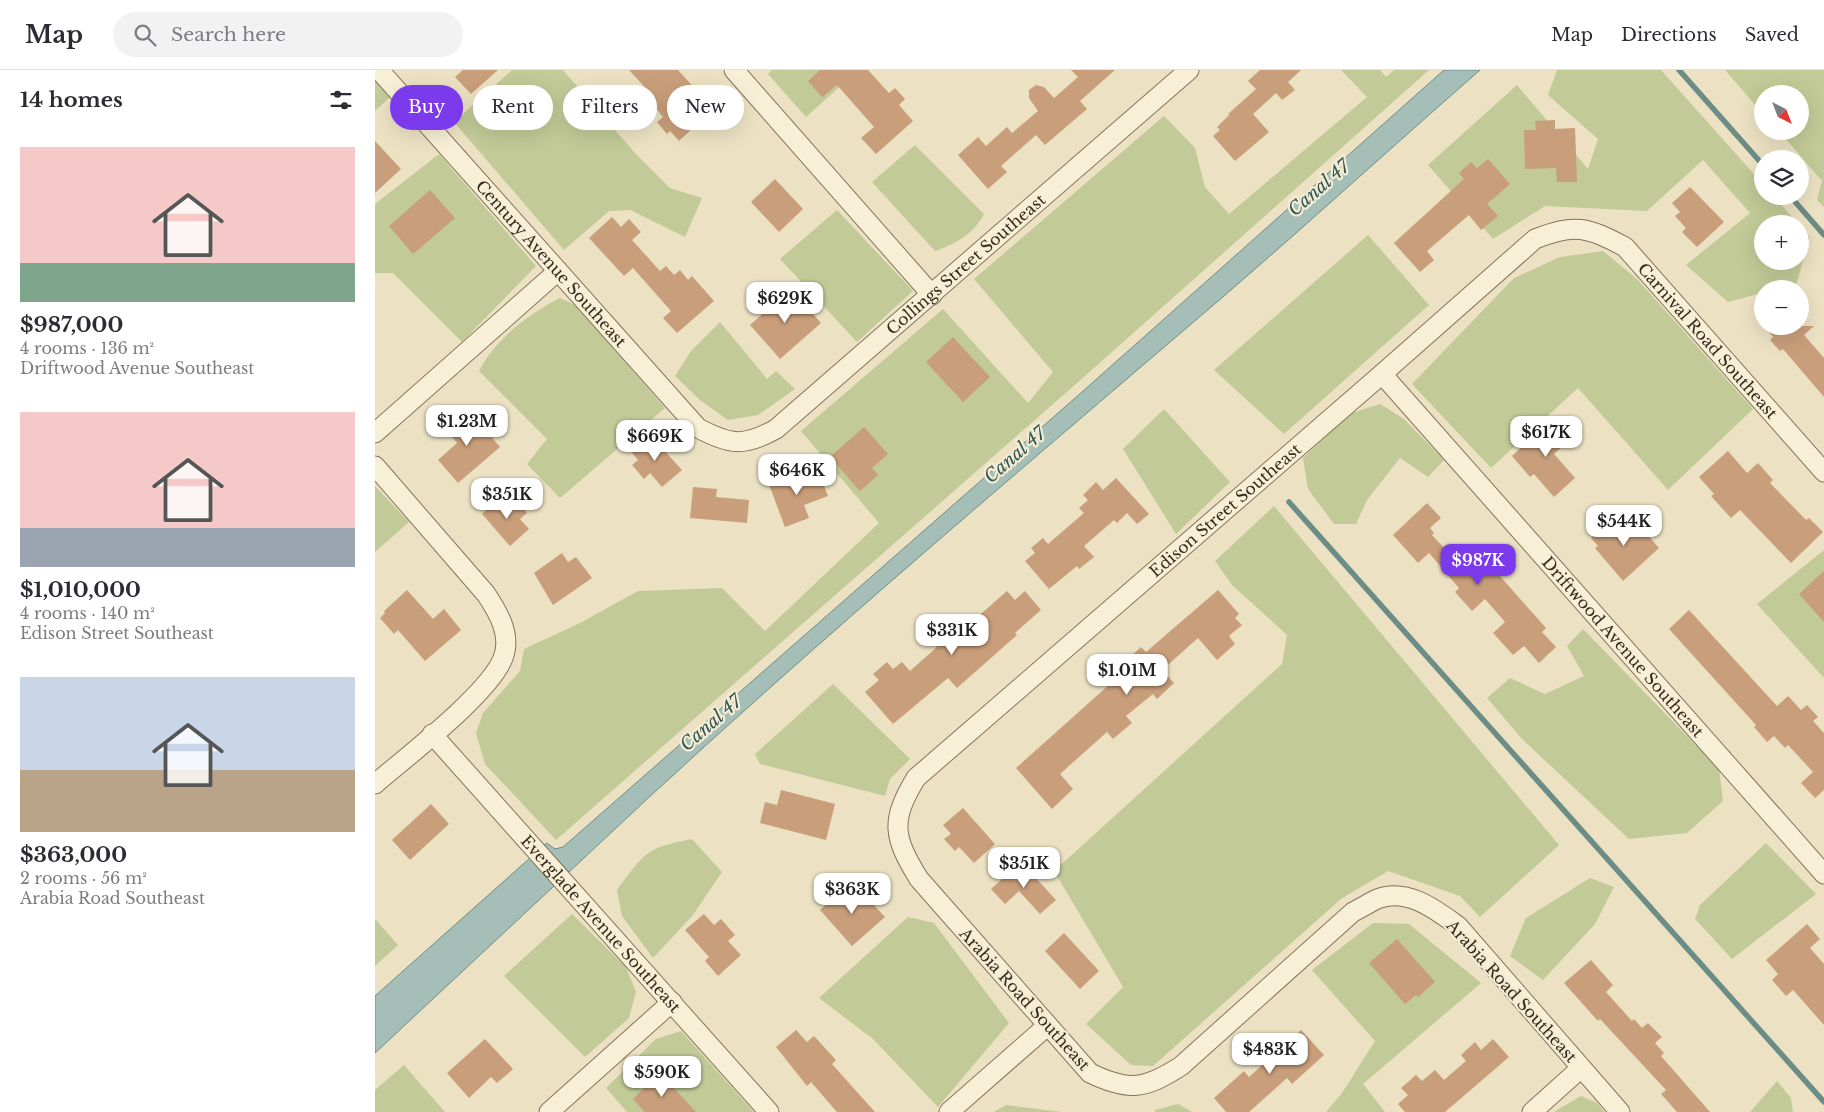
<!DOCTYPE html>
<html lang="en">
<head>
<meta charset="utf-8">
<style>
	:root { --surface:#fff; --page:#f2f2f3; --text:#2b2b33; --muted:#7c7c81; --line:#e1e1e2; --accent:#7c3aed }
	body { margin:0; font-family:"Libre Baskerville",serif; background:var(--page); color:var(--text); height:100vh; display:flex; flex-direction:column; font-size:19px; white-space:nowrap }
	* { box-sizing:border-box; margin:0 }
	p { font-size:16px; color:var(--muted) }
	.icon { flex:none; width:28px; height:28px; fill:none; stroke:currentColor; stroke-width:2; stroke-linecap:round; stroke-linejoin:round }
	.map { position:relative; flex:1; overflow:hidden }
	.side { display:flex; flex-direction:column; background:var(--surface); width:375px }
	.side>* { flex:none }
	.hud { position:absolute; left:15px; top:15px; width:475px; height:45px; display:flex; gap:10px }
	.needle { width:32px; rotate:138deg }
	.tools { position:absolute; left:1379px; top:15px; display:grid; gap:10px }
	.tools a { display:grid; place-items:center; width:55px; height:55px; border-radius:50%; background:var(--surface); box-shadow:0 5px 20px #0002; font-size:25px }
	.price { position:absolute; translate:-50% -42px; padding:0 11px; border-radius:10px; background:#fff; color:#222; font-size:16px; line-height:32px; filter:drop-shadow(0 1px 2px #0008) }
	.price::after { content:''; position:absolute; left:50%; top:30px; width:15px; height:11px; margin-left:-8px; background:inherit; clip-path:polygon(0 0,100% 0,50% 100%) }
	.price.selected { background:var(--accent); color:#fff }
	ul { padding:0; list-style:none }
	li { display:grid; align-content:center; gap:10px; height:265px; padding:0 20px }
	li span { display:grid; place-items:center; height:155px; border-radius:0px; color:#555 }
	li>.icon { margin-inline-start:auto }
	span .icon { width:90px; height:90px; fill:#fffc; stroke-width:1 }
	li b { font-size:21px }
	h2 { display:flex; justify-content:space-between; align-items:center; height:60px; padding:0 20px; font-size:21px }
	.chip { padding:0 18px; border-radius:22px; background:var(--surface); box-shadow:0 5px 20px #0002; font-size:18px; line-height:45px }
	.chip.selected { background:var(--accent); color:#fff }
	header { display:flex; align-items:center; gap:30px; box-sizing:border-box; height:70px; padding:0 25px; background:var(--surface); border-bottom:1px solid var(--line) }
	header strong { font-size:24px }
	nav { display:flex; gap:28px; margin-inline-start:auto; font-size:18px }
	.search { width:350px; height:45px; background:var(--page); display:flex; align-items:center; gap:12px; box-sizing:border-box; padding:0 18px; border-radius:28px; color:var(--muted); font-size:19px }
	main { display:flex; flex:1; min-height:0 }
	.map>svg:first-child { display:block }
	.green { fill:#c2ca97 }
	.water { fill:#a5bfb8; stroke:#6c8d86 }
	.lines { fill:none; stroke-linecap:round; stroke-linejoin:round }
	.stream { stroke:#6c8d86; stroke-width:5.5 }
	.building { fill:#c99e7a }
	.street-casing { stroke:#86735b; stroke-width:21 }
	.street { stroke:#f7efd6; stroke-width:19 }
	.labels { text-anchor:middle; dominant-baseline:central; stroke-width:4.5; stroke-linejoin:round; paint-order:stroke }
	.street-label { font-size:16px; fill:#362b1e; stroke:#f4ecd2 }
	.water-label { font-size:18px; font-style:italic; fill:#2e5554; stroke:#f4ecd2 }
</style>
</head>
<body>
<header>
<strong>Map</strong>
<div class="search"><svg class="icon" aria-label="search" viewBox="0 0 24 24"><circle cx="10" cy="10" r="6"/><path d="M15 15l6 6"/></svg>Search here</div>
<nav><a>Map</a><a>Directions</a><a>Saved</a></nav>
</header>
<main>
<section class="side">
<h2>14 homes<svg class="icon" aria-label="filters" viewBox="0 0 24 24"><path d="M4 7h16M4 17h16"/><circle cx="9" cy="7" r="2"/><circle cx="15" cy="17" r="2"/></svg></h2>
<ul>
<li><span style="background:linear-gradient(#f6c9c9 75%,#7fa58c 0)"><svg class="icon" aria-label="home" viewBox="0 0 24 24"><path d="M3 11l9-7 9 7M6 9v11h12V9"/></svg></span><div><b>$987,000</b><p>4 rooms · 136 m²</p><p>Driftwood Avenue Southeast</p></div></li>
<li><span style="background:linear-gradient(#f6c9c9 75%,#9aa5b1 0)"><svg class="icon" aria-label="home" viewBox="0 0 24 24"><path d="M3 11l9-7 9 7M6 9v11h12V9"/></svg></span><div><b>$1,010,000</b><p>4 rooms · 140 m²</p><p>Edison Street Southeast</p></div></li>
<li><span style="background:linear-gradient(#c9d6e8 60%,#b9a48a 0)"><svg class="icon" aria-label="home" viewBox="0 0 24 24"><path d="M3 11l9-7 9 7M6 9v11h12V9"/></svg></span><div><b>$363,000</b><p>2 rooms · 56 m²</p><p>Arabia Road Southeast</p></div></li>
</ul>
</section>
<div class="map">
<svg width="1449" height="1042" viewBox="0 0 1449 1042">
	<rect width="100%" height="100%" fill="#ece2c3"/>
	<!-- green -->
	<g class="green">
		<polygon points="137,0 188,0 260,83 295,118 327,128 310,167 255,140 234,141 189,180 79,52"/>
		<polygon points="397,0 483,0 431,47 393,4"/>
		<polygon points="966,0 1005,0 1011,7 1019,0 1054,0 701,314 181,770 110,694 101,663 108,643 145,601 149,579 205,553 263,521 347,518 390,561 504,453 426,361 568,239 653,333 678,302 599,209 789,46 820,78 830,117 854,144 992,27"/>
		<polygon points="1182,0 1286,0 1387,113 1388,126 1399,126 1423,154 1388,154 1388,191 1425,191 1425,156 1435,167 1421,215 1406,219 1388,219 1387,223 1353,232 1311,195 1375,143 1328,90 1272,141 1170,136 1118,169 1053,95 1142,15 1213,99 1223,69 1173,25"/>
		<polygon points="1350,0 1449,0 1449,137 1442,130 1447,111 1404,61 1425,61 1425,24 1388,24 1387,43"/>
		<polygon points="0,8 16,26 0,41"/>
		<path d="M540,75L609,144C599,164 580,174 560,181L497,112Z"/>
		<polygon points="64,84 161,196 87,272 18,203 0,203 0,134"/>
		<polygon points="462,140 538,221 482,272 405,189"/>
		<polygon points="993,165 1054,235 909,364 839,300"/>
		<polygon points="1228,181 1262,209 1378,339 1293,420 1203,318 1116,398 1037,314 1139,208 1185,187"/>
		<path d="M185,228L200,235L290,338L185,428L152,394L172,369L104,301C120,269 154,244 185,228Z"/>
		<polygon points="345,252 392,309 401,301 420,319 383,345 353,350 325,330 300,306 316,281"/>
		<polygon points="1005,334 1029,349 1069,390 1053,407 1025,388 992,430 981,454 959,454 933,419 928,388 974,344"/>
		<polygon points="789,339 855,412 801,464 748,379"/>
		<polygon points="0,416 34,452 0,482"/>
		<polygon points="899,436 1184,775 1105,847 1085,826 1013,801 966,829 778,996 756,995 711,954 748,917 679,801 907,594 912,565 857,515 840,491"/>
		<polygon points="1449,480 1449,608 1382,534"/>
		<polygon points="1208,559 1344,699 1348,731 1312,763 1254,769 1147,669 1112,628 1135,608 1170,624 1209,606 1192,576"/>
		<polygon points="458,614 535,689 515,709 510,726 385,694 380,684"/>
		<path d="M317,769L347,802L318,845L278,888L247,846L242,820C270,783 270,778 317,769Z"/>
		<polygon points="1391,773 1441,824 1357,889 1320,849 1325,835"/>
		<polygon points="1215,808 1239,817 1220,854 1168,910 1135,886 1151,848"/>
		<polygon points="197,844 251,897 261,922 254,948 210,987 129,906"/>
		<polygon points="533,847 559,853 634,953 563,1037 498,969 444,928"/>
		<polygon points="0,849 23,875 0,896"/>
		<polygon points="998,853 1034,854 1106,913 988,1014 1010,1042 951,1042 967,1023 1000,971 937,900"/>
		<polygon points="306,961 379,1042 252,1042 231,1018 281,969"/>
		<polygon points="29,995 70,1042 0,1042 0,1020"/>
		<polygon points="1402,1011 1416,1028 1418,1042 1375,1042"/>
		<polygon points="1206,1026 1222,1033 1230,1042 1179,1042"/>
		<polygon points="803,1034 817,1042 780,1042 780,1040"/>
		<polygon points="631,1035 686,1042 619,1042"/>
	</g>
	<!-- water -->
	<g class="water">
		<path d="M1069,0H1105C1019,75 935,152 849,226C628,415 405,602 194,802L169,775L172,773L180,779L188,777L707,322Z"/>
		<polygon points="155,788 179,816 0,983 0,926"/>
	</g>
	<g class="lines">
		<!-- stream -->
		<g class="stream">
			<polyline points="1304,0 1388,95"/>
			<polyline points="1415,126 1449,165"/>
			<polyline points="914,432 1449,1032"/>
		</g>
	</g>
	<!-- building -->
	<g class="building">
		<polygon points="88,0 123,0 96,24 80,7"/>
		<polygon points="254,0 303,0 332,32 312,50 319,57 304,71 295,61 292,64 282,52 288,47 274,30 278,26"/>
		<polygon points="445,0 493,0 514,23 520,18 530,29 524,35 538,51 501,84 486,68 499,57 462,15 447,27 433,11"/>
		<polygon points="696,0 740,0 705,31 712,39 670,75 661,65 626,96 632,102 613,119 583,85 603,67 611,76 632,57 637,63 663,41 654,28 654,20 661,15 669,17 679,28 703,7"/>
		<polygon points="885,0 926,0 913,12 920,20 907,30 901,23 878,44 894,62 860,91 838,66 845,60 842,57 854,45 853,44 881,19 873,11"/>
		<polygon points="1180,50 1180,59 1200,58 1202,112 1182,112 1181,98 1150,99 1149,60 1161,60 1160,51"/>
		<polygon points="0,71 26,99 0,123"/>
		<polygon points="1113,89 1135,114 1112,134 1123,146 1106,160 1094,145 1052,181 1059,190 1045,202 1019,173 1089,109 1084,103 1096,92 1102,98"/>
		<polygon points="400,109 428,139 404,162 376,132"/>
		<polygon points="1315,117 1349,152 1322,177 1307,162 1311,158 1300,146 1305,142 1297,133"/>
		<polygon points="55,120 80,148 38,184 14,156"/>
		<polygon points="237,147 246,157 254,149 266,162 257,170 285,201 291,196 299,205 305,200 313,210 317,206 339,231 302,263 288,248 296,241 258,198 249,206 214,168"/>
		<polygon points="416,219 446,253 405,289 375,255"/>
		<polygon points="1389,256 1439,256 1429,265 1449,288 1449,327 1408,279 1405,281 1395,270 1398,267"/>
		<polygon points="578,267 615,307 588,332 551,292"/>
		<polygon points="92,339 125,377 83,413 63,390 82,373 70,359"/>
		<polygon points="1179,348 1197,368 1179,384 1200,408 1179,427 1159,404 1155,407 1137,386"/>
		<polygon points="489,357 513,384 497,398 503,405 485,421 455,387"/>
		<polygon points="276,366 307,400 287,417 275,403 269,409 257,395 263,390 257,383"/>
		<polygon points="1353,381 1372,403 1383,393 1398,410 1395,413 1431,450 1434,448 1448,462 1416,493 1365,440 1356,448 1336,426 1339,424 1324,407"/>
		<polygon points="443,401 453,426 429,435 434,448 410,457 393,412 412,404 414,410"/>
		<polygon points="741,408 774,444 762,454 752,443 742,453 739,450 709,476 719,487 704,499 702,496 674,519 650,491 660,483 656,478 668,468 673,474 709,443 704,438 713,430 708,425 721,412 728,420"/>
		<polygon points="318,417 342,419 341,427 374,430 372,453 315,448"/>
		<polygon points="126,427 132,434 139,428 152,443 145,449 154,459 135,476 107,444"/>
		<polygon points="1052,433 1066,448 1055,458 1059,463 1057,465 1084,494 1101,479 1171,558 1167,562 1181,577 1164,593 1149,576 1138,585 1118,563 1130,552 1110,529 1097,541 1080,522 1084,518 1054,483 1043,493 1018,465"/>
		<polygon points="1251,448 1266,464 1269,461 1284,478 1248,511 1220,478 1223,476 1216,468 1237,449 1243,456"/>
		<polygon points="187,483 193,492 201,487 217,508 178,535 159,503"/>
		<polygon points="1449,501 1449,552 1424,524"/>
		<polygon points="32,520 58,549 69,539 86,560 50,591 23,560 19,564 5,548 10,543 9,541"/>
		<polygon points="843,520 864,544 860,548 867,555 854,566 860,574 842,590 823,568 787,600 799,613 782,629 778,624 751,646 757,653 738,669 732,662 685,704 698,719 677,739 641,698 754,597 749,592 766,577 771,582"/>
		<polygon points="632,521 640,530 650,521 666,540 640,563 642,565 582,618 573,608 518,654 490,622 504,610 498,604 512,592 518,599 527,592 535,601 562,577 556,572 570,560 575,566 588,555 590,558"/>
		<polygon points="1314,540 1402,636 1413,626 1426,640 1432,635 1443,647 1438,651 1449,663 1449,720 1440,728 1426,713 1438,702 1413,675 1410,678 1399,666 1392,672 1379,657 1381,655 1294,559"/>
		<polygon points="406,720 460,734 451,770 385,753 390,732 402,735"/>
		<polygon points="56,734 74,754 35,790 17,770"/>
		<polygon points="588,738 620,774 599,793 584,777 580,781 569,769 576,764 568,755"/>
		<polygon points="646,792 681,830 665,844 644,821 630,834 616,819"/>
		<polygon points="474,814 492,835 496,832 510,847 477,876 445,840"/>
		<polygon points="329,844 339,855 346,849 360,865 353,871 366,885 343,906 330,891 334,887 310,860"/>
		<polygon points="1432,854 1445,869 1435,878 1449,894 1449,955 1418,920 1411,926 1397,910 1403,904 1391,890"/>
		<polygon points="689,863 724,901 705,919 670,881"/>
		<polygon points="1022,869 1060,912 1043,927 1041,925 1030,934 994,893"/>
		<polygon points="1216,890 1238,915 1231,922 1257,951 1259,949 1267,958 1273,953 1287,967 1280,973 1289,983 1286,986 1335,1042 1302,1042 1286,1024 1291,1020 1225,949 1223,951 1189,913"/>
		<polygon points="421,960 432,972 439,966 461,990 457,994 500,1042 462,1042 436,1012 432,1016 401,977"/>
		<polygon points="926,960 949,985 917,1014 912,1008 874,1042 851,1042 839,1028 869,1001 874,1007"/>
		<polygon points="110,969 138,999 122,1013 116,1007 94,1028 72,1003"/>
		<polygon points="1118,969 1134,987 1070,1042 1030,1042 1023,1034 1033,1025 1026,1018 1041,1005 1047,1011 1060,1000 1069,1010 1091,991 1086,985 1100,972 1106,980"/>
		<polygon points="285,1003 321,1042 270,1042 258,1029"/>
	</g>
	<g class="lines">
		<!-- street casing -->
		<g class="street-casing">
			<g id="street">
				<path id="s1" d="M4,0L323,358C355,375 369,377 401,359L814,0"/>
				<polyline points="359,0 557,225"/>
				<path id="s2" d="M1007,304L1449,804"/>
				<polyline points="0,363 183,201"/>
				<path d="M0,396L111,524C123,542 137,565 128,588C115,623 31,687 0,714"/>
				<path id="s3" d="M57,664L394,1042"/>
				<polyline points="174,1042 297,932"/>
				<polyline points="574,1042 672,956"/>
				<polyline points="1157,1042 1206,998"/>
				<path id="s4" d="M1245,1042L1083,856C1061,840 1032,817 1002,829C994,833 986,838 978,842L806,996C770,1019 754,1022 715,1003L544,809C518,767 515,751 541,708L1007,304L1160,169C1200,153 1212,157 1250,177L1449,402"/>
			</g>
		</g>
		<!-- street -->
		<use href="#street" class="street"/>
	</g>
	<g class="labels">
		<!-- street labels -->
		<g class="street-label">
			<text stroke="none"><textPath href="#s1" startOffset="259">Century Avenue Southeast</textPath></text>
			<text stroke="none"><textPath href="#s1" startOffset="814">Collings Street Southeast</textPath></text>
			<text stroke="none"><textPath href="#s4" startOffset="2101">Carnival Road Southeast</textPath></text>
			<text stroke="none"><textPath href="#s4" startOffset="1469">Edison Street Southeast</textPath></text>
			<text stroke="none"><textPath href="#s2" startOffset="364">Driftwood Avenue Southeast</textPath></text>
			<text stroke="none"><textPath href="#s3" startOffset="254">Everglade Avenue Southeast</textPath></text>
			<text transform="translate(1137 921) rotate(48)">Arabia Road Southeast</text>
			<text transform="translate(650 929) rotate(48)">Arabia Road Southeast</text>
		</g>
		<!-- water labels -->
		<g class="water-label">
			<text transform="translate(944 118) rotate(-41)">Canal 47</text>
			<text transform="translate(640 385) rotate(-41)">Canal 47</text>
			<text transform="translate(336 653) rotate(-41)">Canal 47</text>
		</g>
	</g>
</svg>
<div class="tools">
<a><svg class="needle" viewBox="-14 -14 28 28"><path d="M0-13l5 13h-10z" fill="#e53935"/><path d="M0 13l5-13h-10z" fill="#7c7c81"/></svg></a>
<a><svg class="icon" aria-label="layers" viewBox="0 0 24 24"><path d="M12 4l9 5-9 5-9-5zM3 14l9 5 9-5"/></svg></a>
<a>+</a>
<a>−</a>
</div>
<b class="price" style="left:410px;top:254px">$629K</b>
<b class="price" style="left:92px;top:377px">$1.23M</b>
<b class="price" style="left:1171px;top:388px">$617K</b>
<b class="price" style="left:280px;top:392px">$669K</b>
<b class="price" style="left:422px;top:426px">$646K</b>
<b class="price" style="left:132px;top:450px">$351K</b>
<b class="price" style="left:1249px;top:477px">$544K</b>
<b class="price selected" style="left:1103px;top:516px">$987K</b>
<b class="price" style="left:577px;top:586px">$331K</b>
<b class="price" style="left:752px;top:626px">$1.01M</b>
<b class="price" style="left:649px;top:819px">$351K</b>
<b class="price" style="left:477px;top:845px">$363K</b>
<b class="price" style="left:895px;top:1005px">$483K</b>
<b class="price" style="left:287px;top:1028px">$590K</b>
<div class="hud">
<a class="chip selected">Buy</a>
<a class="chip">Rent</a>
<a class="chip">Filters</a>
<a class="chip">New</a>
</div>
</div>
</main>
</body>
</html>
